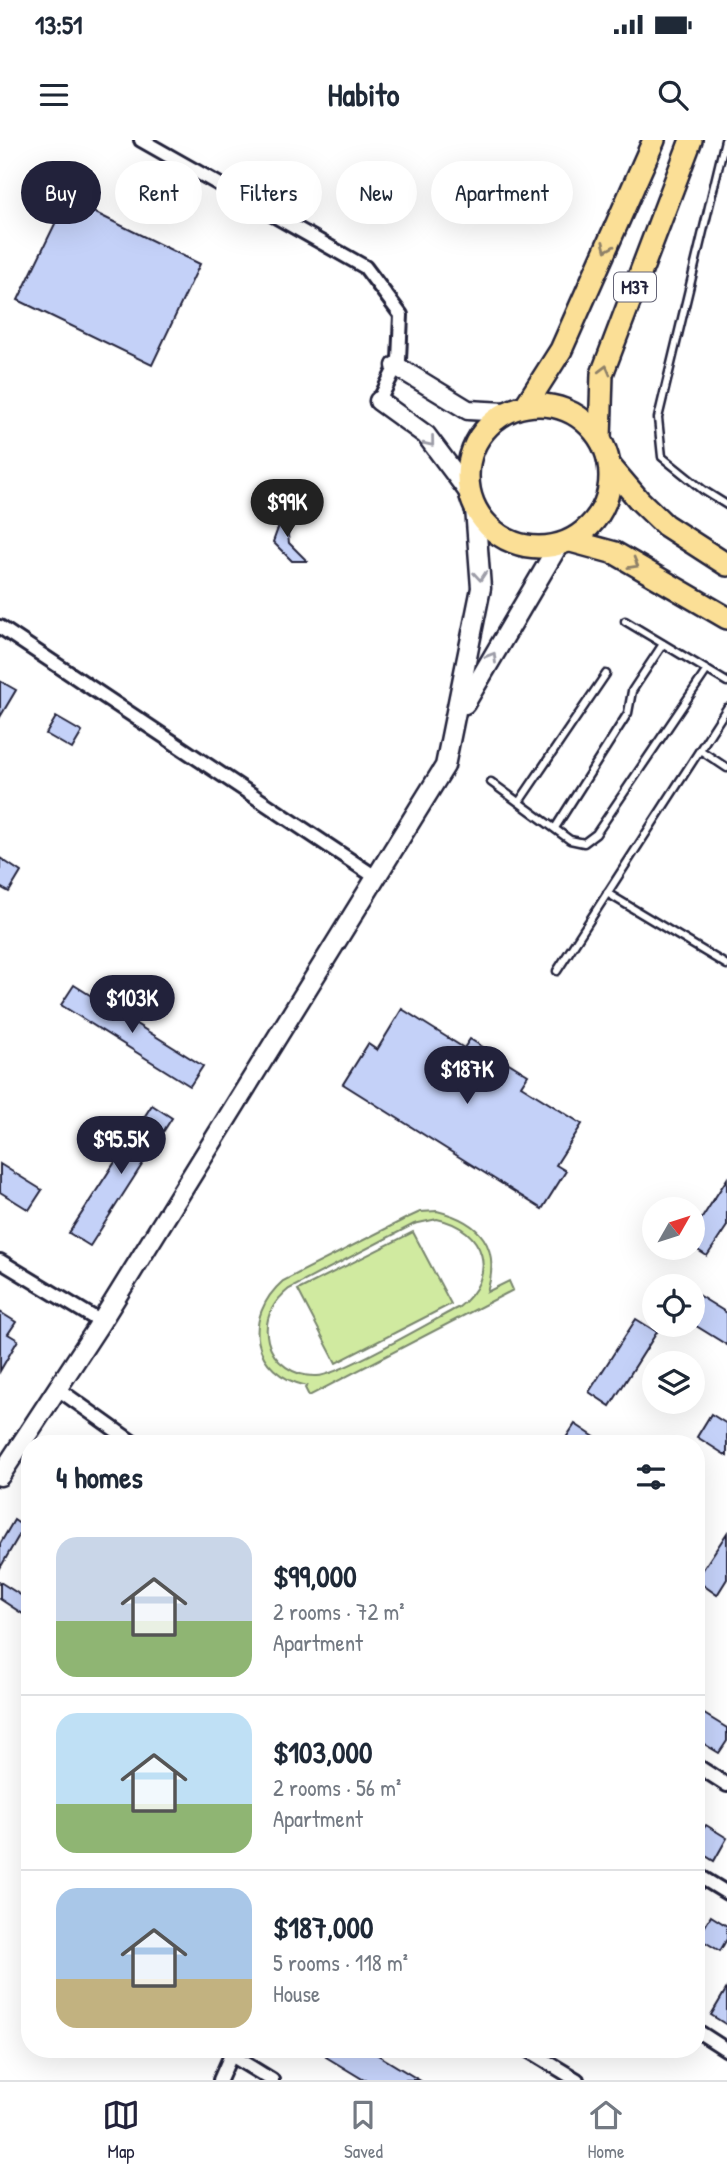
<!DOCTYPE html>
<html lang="en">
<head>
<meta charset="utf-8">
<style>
	:root { --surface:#fff; --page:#f6f6f7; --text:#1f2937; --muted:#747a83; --line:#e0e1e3; --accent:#22223b }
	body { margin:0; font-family:"Patrick Hand",sans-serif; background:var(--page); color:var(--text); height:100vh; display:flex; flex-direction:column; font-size:26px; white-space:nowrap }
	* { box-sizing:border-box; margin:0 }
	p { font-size:23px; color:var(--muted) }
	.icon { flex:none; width:38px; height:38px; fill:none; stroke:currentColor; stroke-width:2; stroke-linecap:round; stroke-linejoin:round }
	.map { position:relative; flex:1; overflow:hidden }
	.drawer { position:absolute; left:21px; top:1295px; width:684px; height:623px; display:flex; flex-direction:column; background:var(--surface); border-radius:28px; box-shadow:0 7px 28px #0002 }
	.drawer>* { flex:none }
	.guide { position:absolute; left:21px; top:21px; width:686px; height:63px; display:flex; gap:14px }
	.needle { width:46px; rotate:51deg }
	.controls { position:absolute; left:642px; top:1057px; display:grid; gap:14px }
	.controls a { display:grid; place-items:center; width:63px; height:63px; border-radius:50%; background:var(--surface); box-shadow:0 7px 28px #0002; font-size:35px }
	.price { position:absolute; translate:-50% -60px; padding:0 16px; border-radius:24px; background:var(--accent); color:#fff; font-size:23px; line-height:46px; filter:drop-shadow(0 2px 4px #0008) }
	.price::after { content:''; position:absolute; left:50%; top:42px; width:21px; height:16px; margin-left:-10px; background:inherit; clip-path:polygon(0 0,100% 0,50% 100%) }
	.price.active { background:#222; color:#fff }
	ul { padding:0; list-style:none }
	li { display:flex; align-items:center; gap:21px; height:175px; padding:0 35px }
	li+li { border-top:2px solid var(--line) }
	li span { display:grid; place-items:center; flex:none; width:196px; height:140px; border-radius:21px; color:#555 }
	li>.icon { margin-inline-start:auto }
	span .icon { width:84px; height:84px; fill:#fffc; stroke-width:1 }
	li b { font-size:30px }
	h2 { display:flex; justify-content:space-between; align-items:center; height:84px; padding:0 35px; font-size:30px }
	.chip { padding:0 24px; border-radius:32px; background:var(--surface); box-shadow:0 7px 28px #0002; font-size:24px; line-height:63px }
	.chip.active { background:var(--accent); color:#fff }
	.status { display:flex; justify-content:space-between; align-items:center; height:49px; padding:0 35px; background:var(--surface); direction:ltr }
	.status svg { height:19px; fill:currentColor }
	header { display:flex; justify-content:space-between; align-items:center; height:91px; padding:0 35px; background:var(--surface); font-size:32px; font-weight:700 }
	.dock { display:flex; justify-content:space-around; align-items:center; height:98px; border-top:2px solid var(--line); background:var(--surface); font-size:19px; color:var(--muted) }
	.dock a { display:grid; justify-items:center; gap:4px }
	.dock .active { color:var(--accent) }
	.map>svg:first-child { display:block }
	.green { fill:#d0eaa0; stroke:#79866e; stroke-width:2; fill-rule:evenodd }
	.building { fill:#c4d1f8; stroke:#22223b; stroke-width:2 }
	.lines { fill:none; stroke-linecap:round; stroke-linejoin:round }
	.lane-casing { stroke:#22223b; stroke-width:11 }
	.street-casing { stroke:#22223b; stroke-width:18 }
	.secondary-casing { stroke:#22223b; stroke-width:23 }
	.highway-casing { stroke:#22223b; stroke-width:26 }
	.lane { stroke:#fff; stroke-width:6 }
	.street { stroke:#fff; stroke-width:12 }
	.secondary { stroke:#fff; stroke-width:18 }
	.highway { stroke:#fbdf96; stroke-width:21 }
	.oneway { stroke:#8e8068 }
	.oneway2 { stroke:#9c9ca7 }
	.labels { text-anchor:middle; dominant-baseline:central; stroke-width:7; stroke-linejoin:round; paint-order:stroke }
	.shield { fill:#fff; stroke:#646476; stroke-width:2 }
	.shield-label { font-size:18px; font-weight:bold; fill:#22223b }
</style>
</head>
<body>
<div class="status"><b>13:51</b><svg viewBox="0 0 49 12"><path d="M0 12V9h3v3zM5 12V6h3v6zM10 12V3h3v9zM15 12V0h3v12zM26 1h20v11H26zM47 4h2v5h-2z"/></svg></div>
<header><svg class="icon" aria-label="menu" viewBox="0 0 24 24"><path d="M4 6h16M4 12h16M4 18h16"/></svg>Habito<svg class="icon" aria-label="search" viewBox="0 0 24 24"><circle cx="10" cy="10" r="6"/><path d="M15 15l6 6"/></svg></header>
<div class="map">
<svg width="727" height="1940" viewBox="0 0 727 1940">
	<rect width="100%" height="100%" fill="#fff"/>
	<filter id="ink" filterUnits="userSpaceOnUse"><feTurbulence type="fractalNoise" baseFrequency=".0143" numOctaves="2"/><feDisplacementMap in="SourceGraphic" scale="14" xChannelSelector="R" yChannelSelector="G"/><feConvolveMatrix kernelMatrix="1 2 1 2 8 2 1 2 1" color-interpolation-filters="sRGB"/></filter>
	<g filter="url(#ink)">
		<!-- green -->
		<g class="green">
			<path d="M437,1071C481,1082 501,1107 487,1152L509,1141L513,1150L309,1256L305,1248L307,1246C251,1234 242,1177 283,1141L405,1079L420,1072ZM437,1079C486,1089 499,1136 459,1167C432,1181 340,1235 317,1236C295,1237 273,1223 268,1201C263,1179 273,1162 289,1149L414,1084Z"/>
			<polygon points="413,1092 451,1164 336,1223 298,1150"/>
		</g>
		<!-- building -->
		<g class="building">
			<polygon points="67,59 200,124 152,225 18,160"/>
			<polygon points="297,371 288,395 289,403 307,421 292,421 273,402 281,380"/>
			<polygon points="0,541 16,550 0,577"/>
			<polygon points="56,577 82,592 72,609 46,594"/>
			<polygon points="0,718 21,732 9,752 0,747"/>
			<polygon points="74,845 203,926 190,946 61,865"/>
			<polygon points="402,869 464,908 470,899 528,935 521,946 582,984 556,1025 566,1031 542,1069 343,944 368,904 377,910"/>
			<polygon points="152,965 172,978 90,1106 69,1093"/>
			<polygon points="0,1024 42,1050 29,1070 0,1052"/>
			<polygon points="727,1039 727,1086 707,1116 693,1107 693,1092"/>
			<polygon points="693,1152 727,1173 727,1205 693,1184"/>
			<polygon points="0,1172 16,1182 8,1194 18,1200 0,1231"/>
			<polygon points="636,1179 657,1192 610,1266 589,1252"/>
			<polygon points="711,1274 727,1284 727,1316 697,1297"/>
			<polygon points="575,1284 605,1304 562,1304"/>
			<polygon points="14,1380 24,1387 0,1428 0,1404"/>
			<polygon points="727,1393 727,1439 717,1455 696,1440"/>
			<polygon points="0,1442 30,1461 23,1474 0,1459"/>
			<polygon points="696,1569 727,1588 727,1601 719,1613 696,1599"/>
			<polygon points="706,1685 727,1698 714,1721 696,1710 696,1700"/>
			<polygon points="711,1776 727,1786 727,1799 720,1811 698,1798"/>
			<polygon points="727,1848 727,1885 711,1875"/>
			<polygon points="331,1909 368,1909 419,1940 364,1940 326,1917"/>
		</g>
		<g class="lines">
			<!-- lane casing -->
			<g class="lane-casing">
				<g id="lane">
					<polyline points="725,0 658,278 662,317 703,350 727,365"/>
					<polyline points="625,481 727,542"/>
					<polyline points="700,610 727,628"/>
					<polyline points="491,642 570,700 584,703 596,694 707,530"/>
					<polyline points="519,662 606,534"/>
					<polyline points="555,688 628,573 632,551 663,504"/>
					<polyline points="607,753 727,825"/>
					<polyline points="557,831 727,568"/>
				</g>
			</g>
			<!-- street casing -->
			<g class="street-casing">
				<g id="street">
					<polyline points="141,0 365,127 401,175 399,220 379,261"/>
					<polyline points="0,487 377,738"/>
					<polyline points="0,1121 101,1182"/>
					<polyline points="58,1249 135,1304"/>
					<polyline points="696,1625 727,1645"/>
					<polyline points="696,1734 727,1753"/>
					<polyline points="696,1890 727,1910"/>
					<polyline points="234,1909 231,1915 272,1940"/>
					<polyline points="526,1909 577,1940"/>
					<polyline points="220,1940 231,1915"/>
				</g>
			</g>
			<!-- secondary casing -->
			<g class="secondary-casing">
				<g id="secondary">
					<polyline points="396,226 468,270 505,272"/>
					<polyline points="379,261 426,295 471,355"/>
					<polyline points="465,564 558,406"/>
					<polyline points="0,1336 101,1182 445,626 481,448 475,368"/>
				</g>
			</g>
			<!-- highway casing -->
			<g class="highway-casing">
				<g id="highway">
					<circle cx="539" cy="336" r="71"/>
					<polyline points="526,265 561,210 654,0"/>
					<polyline points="600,298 602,234 691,0"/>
					<polyline points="610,326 639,360 665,385 727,425"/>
					<polyline points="571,401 615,413 727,478"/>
				</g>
			</g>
			<!-- lane -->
			<use href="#lane" class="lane"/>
			<!-- street -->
			<use href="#street" class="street"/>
			<!-- secondary -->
			<use href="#secondary" class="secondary"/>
			<!-- highway -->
			<use href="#highway" class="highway"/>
		</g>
		<!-- one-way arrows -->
		<defs><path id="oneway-chevron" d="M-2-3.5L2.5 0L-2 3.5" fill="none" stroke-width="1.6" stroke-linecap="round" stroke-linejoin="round" transform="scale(1.75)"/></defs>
		<g class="oneway">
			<use href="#oneway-chevron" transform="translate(607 107) rotate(114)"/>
			<use href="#oneway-chevron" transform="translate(605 230) rotate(-75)"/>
			<use href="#oneway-chevron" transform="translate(634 424) rotate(30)"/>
		</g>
		<g class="oneway2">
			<use href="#oneway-chevron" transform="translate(430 302) rotate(51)"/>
			<use href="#oneway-chevron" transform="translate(480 436) rotate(85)"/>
			<use href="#oneway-chevron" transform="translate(492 517) rotate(-59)"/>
		</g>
	</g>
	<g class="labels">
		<!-- shield labels -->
		<rect class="shield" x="614" y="132.5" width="42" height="29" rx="5"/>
		<g class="shield-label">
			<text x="635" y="147">M37</text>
		</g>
	</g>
</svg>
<div class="controls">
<a><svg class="needle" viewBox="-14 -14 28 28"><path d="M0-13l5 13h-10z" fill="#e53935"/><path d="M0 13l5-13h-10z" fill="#747a83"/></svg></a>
<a><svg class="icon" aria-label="locate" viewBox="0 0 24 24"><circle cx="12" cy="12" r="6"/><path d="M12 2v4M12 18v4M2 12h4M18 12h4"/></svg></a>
<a><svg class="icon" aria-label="layers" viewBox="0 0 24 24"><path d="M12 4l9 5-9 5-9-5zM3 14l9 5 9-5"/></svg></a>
</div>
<b class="price active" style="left:287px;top:399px">$99K</b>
<b class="price" style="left:132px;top:895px">$103K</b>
<b class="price" style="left:467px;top:966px">$187K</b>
<b class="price" style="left:121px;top:1036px">$95.5K</b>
<div class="guide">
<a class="chip active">Buy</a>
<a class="chip">Rent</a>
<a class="chip">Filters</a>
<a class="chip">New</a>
<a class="chip">Apartment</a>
</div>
<section class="drawer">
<h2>4 homes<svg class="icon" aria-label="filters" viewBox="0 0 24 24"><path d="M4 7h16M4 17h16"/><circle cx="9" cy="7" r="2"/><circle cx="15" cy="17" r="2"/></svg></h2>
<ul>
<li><span style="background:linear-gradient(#c9d6e8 60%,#8fb573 0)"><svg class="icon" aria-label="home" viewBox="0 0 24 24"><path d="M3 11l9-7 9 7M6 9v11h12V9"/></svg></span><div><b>$99,000</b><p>2 rooms · 72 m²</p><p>Apartment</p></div></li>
<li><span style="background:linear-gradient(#bfe0f5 65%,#8fb573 0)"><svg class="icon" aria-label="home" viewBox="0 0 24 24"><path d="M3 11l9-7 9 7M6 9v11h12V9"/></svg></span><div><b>$103,000</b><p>2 rooms · 56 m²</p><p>Apartment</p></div></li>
<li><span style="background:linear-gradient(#a9c7e8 65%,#c2b280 0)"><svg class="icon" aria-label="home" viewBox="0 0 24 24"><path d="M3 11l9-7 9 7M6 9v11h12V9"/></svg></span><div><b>$187,000</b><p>5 rooms · 118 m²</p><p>House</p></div></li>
</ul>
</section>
</div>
<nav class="dock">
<a class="active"><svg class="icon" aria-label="map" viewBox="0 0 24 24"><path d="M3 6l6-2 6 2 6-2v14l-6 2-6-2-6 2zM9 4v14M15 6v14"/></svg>Map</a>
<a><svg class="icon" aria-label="saved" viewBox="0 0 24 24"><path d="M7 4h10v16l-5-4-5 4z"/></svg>Saved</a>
<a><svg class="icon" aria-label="home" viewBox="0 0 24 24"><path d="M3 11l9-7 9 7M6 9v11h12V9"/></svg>Home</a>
</nav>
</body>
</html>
